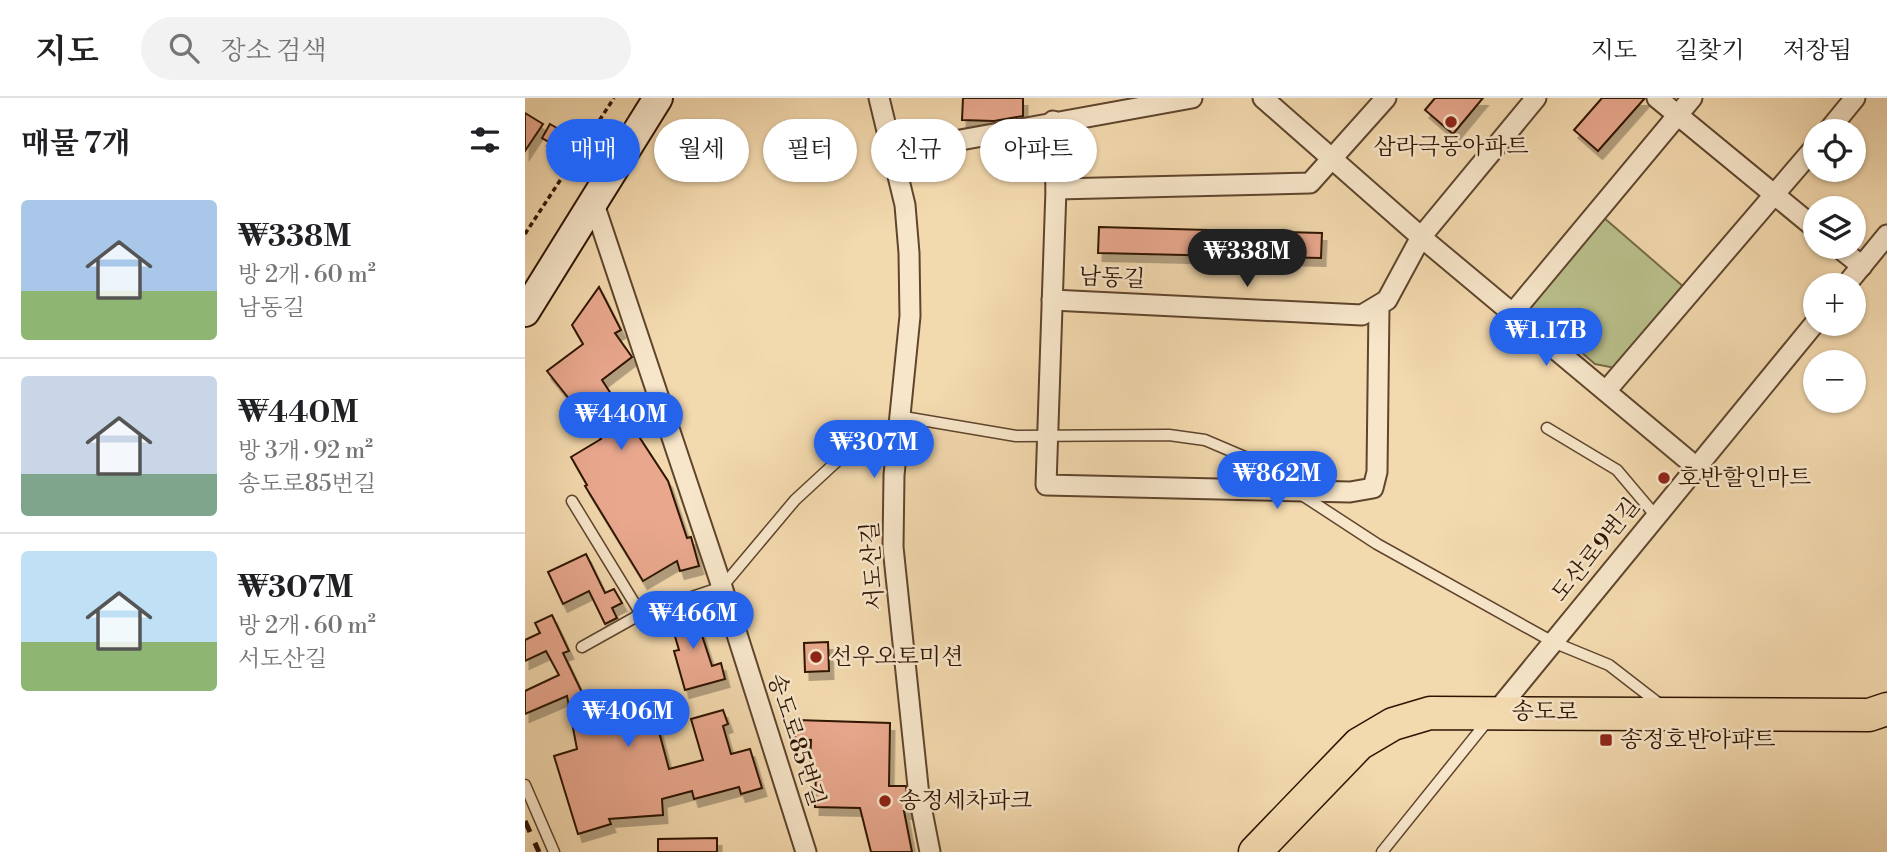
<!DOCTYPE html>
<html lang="ko">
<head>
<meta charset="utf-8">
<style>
	:root { --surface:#fff; --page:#f2f2f2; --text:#202124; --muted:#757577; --line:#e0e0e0; --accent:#2563eb }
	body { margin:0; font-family:"Libre Bodoni","Noto Serif KR",serif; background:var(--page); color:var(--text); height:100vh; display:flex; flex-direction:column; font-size:26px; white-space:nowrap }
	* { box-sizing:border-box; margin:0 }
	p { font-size:23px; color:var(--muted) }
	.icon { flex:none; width:38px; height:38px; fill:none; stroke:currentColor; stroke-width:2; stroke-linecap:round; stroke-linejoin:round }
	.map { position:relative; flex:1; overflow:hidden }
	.sheet { display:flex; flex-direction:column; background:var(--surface); width:525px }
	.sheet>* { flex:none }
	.guide { position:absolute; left:21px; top:21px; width:665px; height:63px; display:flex; gap:14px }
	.fabs { position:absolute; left:1278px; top:21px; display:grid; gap:14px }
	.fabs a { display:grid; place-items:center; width:63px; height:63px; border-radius:50%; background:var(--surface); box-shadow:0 2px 5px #0004; font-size:35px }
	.price { position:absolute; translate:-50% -60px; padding:0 16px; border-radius:24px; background:var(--accent); color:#fff; font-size:23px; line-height:46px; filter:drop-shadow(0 2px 4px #0008) }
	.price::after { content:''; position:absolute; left:50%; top:42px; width:21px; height:16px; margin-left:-10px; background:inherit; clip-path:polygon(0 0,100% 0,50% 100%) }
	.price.on { background:#222; color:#fff }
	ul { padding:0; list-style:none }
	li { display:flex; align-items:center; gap:21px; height:175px; padding:0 21px }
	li+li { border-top:2px solid var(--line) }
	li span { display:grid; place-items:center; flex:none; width:196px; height:140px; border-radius:7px; color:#555 }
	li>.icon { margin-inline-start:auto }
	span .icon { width:84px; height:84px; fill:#fffc; stroke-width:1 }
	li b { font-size:30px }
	h2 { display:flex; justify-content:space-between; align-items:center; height:84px; padding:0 21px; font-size:30px }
	.pill { padding:0 24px; border-radius:32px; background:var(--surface); box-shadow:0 2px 5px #0004; font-size:24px; line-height:63px }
	.pill.on { background:var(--accent); color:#fff }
	header { display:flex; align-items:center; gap:42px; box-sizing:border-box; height:98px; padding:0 35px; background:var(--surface); border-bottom:2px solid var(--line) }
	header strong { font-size:33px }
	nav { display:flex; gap:38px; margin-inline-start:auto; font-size:24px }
	.search { width:490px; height:63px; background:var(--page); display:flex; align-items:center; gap:18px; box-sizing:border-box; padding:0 24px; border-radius:38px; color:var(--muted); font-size:26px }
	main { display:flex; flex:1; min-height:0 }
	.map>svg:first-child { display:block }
	.green { fill:#b9bf8b; stroke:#746a46; stroke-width:2 }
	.building { fill:#e9a88e; stroke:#2e1402; stroke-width:2; filter:url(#shadow) }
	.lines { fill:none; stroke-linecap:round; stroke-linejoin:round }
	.lane-casing { stroke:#5f452d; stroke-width:13 }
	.street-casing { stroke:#5f452d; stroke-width:23 }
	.secondary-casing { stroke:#2e1402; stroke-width:32 }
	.primary-casing { stroke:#2e1402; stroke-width:35 }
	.path { stroke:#2e1402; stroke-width:3.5; stroke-dasharray:5 3.5; stroke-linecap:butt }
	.lane { stroke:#f7e6ca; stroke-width:10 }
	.street { stroke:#f7e6ca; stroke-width:19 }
	.secondary { stroke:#f7e6ca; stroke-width:28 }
	.primary { stroke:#f3d9ae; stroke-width:32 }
	.rail { stroke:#2e1402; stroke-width:5; stroke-dasharray:12 12; stroke-linecap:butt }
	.poi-dot { fill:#8f2418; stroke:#f7e6ca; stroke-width:2.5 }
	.labels { text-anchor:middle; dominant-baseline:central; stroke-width:5; stroke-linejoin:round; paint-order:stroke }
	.poi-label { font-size:23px; fill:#2e1402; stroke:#f7e6ca; text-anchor:start }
	.street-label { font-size:23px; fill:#2e1402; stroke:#f7e6ca }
</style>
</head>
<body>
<header>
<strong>지도</strong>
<div class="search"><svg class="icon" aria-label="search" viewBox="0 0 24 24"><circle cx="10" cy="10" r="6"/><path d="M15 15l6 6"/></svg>장소 검색</div>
<nav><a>지도</a><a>길찾기</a><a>저장됨</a></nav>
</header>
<main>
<section class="sheet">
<h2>매물 7개<svg class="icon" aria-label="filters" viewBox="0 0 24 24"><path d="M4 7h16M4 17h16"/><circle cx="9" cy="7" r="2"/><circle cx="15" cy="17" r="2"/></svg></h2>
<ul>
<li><span style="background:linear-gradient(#a9c7e8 65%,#8fb573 0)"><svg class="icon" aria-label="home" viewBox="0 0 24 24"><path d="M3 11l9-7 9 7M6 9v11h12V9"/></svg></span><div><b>₩338M</b><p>방 2개 · 60 m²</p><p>남동길</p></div></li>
<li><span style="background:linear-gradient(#c9d6e8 70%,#7fa58c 0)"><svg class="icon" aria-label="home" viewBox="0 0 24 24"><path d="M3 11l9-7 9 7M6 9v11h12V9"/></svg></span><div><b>₩440M</b><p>방 3개 · 92 m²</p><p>송도로85번길</p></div></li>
<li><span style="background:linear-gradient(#bfe0f5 65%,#8fb573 0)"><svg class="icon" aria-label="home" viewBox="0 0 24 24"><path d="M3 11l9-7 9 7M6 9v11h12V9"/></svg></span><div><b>₩307M</b><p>방 2개 · 60 m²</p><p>서도산길</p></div></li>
</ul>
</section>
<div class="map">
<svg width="1362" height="754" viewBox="0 0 1362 754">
	<defs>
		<filter id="shadow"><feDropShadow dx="4.5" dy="8" stdDeviation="0" flood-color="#0004"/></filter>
	</defs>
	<rect width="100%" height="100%" fill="#f3d9ae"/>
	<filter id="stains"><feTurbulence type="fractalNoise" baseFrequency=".00286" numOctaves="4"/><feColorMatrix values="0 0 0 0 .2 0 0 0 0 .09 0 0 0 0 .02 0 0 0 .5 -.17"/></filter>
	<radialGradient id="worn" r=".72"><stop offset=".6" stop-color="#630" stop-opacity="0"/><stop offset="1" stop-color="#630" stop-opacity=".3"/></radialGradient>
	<!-- green -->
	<polygon class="green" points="1078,119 1160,190 1090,270 1070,266 1001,206"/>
	<!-- building -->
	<g class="building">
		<polygon points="438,0 498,0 498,18 469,23 437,22"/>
		<polygon points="910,0 958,0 928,36 900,12"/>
		<polygon points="1077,0 1120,0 1073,53 1049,32"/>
		<polygon points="0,15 18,26 0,53"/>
		<polygon points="25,26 47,39 40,53 17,40"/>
		<polygon points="574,129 797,135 796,160 573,155"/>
		<polygon points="74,189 96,232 90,235 107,259 77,282 143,383 162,440 166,439 174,468 155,473 152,463 118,483 60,388 62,387 46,359 76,341 54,304 49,307 22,273 58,246 47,227"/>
		<polygon points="61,456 80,495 89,491 97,505 87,510 92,520 80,526 64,493 38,506 23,474"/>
		<polygon points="167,507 187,568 196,565 200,581 160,592 149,553 154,552 143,515"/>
		<polygon points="27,517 44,553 38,555 64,609 123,593 144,671 178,662 166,621 198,612 203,626 198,628 206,656 225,651 237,690 216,696 214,689 169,701 167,693 137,701 138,717 84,721 86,726 53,736 29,658 52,651 42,598 0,616 0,593 34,577 21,553 0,563 0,542 15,535 10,525"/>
		<polygon points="303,544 304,573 280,574 279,545"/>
		<polygon points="271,622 365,625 364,688 381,688 384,713 379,713 387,754 346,754 335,710 290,709 291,670 285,670 286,642 270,641"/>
		<polygon points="192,740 192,754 133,754 133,741"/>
	</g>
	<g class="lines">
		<!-- lane casing -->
		<g class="lane-casing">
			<g id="lane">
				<polyline points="1022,330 1092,372 1130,417"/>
				<polyline points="777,397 852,446 1028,544 1084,567 1137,608"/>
				<polyline points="47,403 116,516"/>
				<polyline points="57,549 116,516 197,489 270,402 322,354 364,335 373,318 491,338 644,337 680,342 727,362 764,389"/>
				<polyline points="0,687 29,754"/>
				<polyline points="857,754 964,621"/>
			</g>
		</g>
		<!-- street casing -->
		<g class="street-casing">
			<g id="street">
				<polyline points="354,0 380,107 384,155 385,218 369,377 368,449 394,698 405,754"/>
				<polyline points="738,0 896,139 1170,368"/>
				<polyline points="1132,0 1290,130"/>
				<polyline points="528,23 531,91 521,387 825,394 848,390 852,374 854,208"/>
				<polyline points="1303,33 1330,0"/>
				<polyline points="369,54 667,0"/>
				<polyline points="531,91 785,85 861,0"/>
				<polyline points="69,106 197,489 281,754"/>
				<polyline points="1313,149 1337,168"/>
				<polyline points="1321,187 1362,137"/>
				<polyline points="527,202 837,217 862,202 896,139 1011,0"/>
				<polyline points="987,216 1167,0"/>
				<polyline points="1081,293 1290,49"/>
				<polyline points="971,614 1290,225"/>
			</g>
		</g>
		<!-- secondary casing -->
		<g class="secondary-casing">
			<polyline id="secondary" points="0,214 133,0"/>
		</g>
		<!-- primary casing -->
		<g class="primary-casing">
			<polyline id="primary" points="730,754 834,646 868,626 905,615 1344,617 1362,611"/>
		</g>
		<!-- path -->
		<polyline class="path" points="0,136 89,0"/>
		<!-- lane -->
		<use href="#lane" class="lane"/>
		<!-- street -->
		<use href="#street" class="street"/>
		<!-- secondary -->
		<use href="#secondary" class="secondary"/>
		<!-- primary -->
		<use href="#primary" class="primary"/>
		<!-- rail -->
		<polyline class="rail" points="0,723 14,754"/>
	</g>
	<!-- markers -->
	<g class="poi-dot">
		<circle cx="926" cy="24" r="7"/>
		<circle cx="1139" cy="380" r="7"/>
		<circle cx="291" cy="559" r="7"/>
		<rect x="1074" y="635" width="14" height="14" rx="3.5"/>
		<circle cx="360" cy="703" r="7"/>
	</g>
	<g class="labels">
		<!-- poi labels -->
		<g class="poi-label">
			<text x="926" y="49" text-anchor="middle">삼라극동아파트</text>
			<text x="1153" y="380">호반할인마트</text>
			<text x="305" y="559">선우오토미션</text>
			<text x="1095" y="642">송정호반아파트</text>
			<text x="374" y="703">송정세차파크</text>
		</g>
		<!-- street labels -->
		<g class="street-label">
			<text transform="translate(587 180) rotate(3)">남동길</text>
			<text transform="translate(1071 452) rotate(-51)">도산로9번길</text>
			<text transform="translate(348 468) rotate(-94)">서도산길</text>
			<text transform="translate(1020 614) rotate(1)">송도로</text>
			<text transform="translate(271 642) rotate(72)">송도로85번길</text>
		</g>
	</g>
	<rect width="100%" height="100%" filter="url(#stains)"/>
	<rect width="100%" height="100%" fill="url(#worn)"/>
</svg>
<div class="fabs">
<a><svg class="icon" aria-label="locate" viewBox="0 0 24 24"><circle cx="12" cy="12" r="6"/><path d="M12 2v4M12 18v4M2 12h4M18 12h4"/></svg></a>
<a><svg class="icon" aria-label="layers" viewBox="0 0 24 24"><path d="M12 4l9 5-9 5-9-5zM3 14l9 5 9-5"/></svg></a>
<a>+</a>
<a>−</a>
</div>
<b class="price on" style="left:722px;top:191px">₩338M</b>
<b class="price" style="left:1021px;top:270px">₩1.17B</b>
<b class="price" style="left:96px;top:354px">₩440M</b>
<b class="price" style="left:349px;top:382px">₩307M</b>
<b class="price" style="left:752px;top:413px">₩862M</b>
<b class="price" style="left:168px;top:553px">₩466M</b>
<b class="price" style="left:103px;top:651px">₩406M</b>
<div class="guide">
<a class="pill on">매매</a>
<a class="pill">월세</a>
<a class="pill">필터</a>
<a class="pill">신규</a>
<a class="pill">아파트</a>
</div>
</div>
</main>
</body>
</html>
